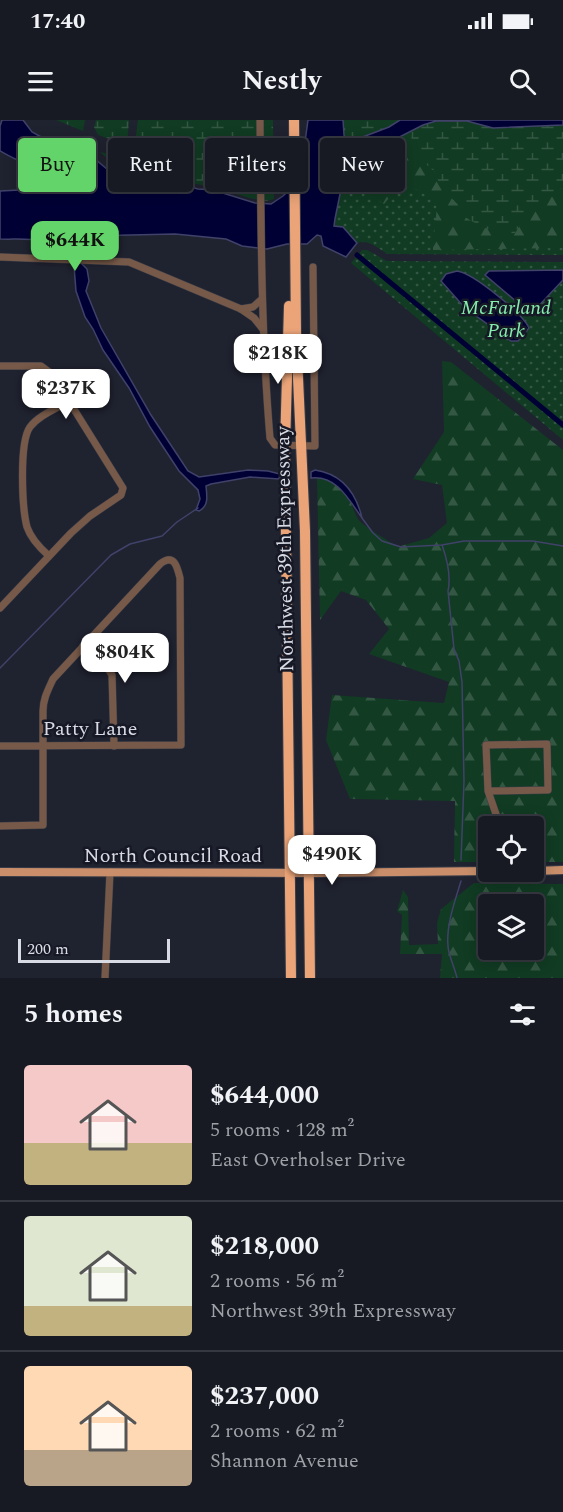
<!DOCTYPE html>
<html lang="en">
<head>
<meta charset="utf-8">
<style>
	:root { --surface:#171a23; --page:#20232b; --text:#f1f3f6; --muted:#9ea1a6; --line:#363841; --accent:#63d469 }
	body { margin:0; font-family:Spectral,serif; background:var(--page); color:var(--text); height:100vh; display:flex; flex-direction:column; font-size:22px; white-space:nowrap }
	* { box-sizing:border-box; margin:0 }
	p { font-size:20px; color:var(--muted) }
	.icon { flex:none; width:33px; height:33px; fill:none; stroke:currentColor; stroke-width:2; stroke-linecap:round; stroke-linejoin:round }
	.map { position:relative; height:858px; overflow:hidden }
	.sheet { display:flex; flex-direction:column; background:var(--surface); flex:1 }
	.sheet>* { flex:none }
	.top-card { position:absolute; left:18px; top:18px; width:528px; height:54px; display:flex; gap:12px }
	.controls { position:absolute; left:478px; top:696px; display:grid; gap:12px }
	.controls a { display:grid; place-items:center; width:66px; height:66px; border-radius:6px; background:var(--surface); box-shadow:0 3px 15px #0003,0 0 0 2px var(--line); font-size:30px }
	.scale { position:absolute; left:18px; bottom:15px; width:152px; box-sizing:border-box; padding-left:6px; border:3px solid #d9dbe4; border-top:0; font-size:16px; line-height:21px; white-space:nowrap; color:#d9dbe4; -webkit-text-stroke:4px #161925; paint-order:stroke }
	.price { position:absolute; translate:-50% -51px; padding:0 14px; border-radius:12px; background:#fff; color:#222; font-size:20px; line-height:39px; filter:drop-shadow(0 2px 3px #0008) }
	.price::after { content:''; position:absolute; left:50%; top:36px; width:18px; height:14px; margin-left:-9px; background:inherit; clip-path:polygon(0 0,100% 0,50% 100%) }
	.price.on { background:var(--accent); color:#111 }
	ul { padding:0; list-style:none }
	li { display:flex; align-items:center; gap:18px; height:150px; padding:0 24px }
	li+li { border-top:2px solid var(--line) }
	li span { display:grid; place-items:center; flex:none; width:168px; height:120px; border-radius:6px; color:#555 }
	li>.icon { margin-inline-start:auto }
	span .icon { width:72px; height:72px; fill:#fffc; stroke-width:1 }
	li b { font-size:26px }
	h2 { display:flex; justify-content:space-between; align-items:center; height:72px; padding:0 24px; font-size:26px }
	.chip { padding:0 21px; border-radius:6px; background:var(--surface); box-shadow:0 3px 15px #0003,0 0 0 2px var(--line); font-size:21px; line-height:54px }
	.chip.on { background:var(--accent); color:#111 }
	.status { display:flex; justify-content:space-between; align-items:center; height:42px; padding:0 30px; background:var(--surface); direction:ltr }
	.status svg { height:16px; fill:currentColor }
	header { display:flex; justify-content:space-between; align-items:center; height:78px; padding:0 24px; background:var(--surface); font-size:27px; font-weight:700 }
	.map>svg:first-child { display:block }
	.grass { fill:url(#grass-dots) }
	.forest { fill:url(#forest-firs); fill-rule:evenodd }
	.wetland { fill:url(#wetland-marsh) }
	.water { fill:#000035; stroke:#41426a; stroke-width:1.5 }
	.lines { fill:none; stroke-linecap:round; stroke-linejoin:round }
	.stream { stroke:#41426a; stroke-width:1.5 }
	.canal { stroke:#000035; stroke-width:5 }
	.minor-casing { stroke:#393c48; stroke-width:8 }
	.major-casing { stroke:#393c48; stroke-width:10 }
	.highway-casing { stroke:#393c48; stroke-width:12 }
	.minor { stroke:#765948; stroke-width:7 }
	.major { stroke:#ca8f6a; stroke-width:8 }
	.highway { stroke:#eba478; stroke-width:10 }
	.labels { text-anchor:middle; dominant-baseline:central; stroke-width:5; stroke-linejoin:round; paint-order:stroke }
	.park-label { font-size:20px; font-style:italic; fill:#85edad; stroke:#161925 }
	.street-label { font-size:20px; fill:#d9dbe4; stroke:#161925 }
</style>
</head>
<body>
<div class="status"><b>17:40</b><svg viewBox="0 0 49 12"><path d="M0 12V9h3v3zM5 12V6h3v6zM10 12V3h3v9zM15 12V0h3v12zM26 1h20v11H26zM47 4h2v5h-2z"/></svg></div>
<header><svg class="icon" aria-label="menu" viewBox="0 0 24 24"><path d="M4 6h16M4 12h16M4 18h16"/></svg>Nestly<svg class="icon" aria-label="search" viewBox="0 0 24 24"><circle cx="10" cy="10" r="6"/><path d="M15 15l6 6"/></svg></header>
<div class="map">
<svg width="563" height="858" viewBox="0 0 563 858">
	<defs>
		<pattern id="grass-dots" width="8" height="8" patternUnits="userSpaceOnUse" patternTransform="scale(1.5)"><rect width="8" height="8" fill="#113b23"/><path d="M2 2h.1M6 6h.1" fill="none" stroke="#335743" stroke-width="1.8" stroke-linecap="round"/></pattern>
		<pattern id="forest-firs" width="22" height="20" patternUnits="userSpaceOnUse" patternTransform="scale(1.5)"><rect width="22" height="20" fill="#113b23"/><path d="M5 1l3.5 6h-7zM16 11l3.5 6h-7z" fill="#335743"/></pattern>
		<pattern id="wetland-marsh" width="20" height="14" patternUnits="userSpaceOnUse" patternTransform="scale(1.5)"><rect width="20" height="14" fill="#113b23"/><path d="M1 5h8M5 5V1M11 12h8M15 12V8" fill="none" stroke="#335743"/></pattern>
	</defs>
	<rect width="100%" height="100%" fill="#1f222f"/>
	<!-- grass -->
	<g class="grass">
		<path d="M343,0H563V135L387,134C378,128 368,119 357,123L352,116L334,106L341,62L347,47Z"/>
		<polygon points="362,130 367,130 387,141 563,142 563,320 351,143"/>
	</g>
	<!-- forest -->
	<g class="forest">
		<path d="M409,12L427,45L436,53L440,64L449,72L453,80L459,85L472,101L504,114L515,113C530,91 537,76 563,68V128L433,130C433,113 438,96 436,80L411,67L395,71L384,84L373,77L369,56L375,29Z"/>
		<path d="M442,241L451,242L563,330V742H534V706H489V742H454L455,681L350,679L326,620L332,575L444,583L449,562L369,534L389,509L366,480L341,471L320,500L317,358C329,354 344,372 350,381C353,387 355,394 358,399C365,408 387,419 397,427L429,418L447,403L442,365L413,359L444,312Z"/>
		<path d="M474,763L563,764V858H440L442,834H400L402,795L397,791L403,770L408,777L409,825L438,824L437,803L441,789ZM534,784V830H489V784Z"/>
	</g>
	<!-- wetland -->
	<g class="wetland">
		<polygon points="56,0 85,0 83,11"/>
		<polygon points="96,0 129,0 128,15 124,24 98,15 94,7"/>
		<polygon points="138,0 273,0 274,79 266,81 249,78 225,70 117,47 100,32 126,38 134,32"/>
		<polygon points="344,0 401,0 347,23"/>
		<path d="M403,0H563V68C537,76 530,91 515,113C501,117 477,105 465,97L464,91L439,64L436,53L427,45L417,30Z"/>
	</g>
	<!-- water -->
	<g class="water">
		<path d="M2,0H23L32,12L43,18L84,30L113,54L153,57L198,69L213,70L255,83L271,84L283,76L288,71L296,50L302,44L308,0H343L344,15L347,23L389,7L400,0H563V5L493,8L467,1H436L423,5L356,39L347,47L344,54L335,99L334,106L343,107L357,123L346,137L323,126L321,116L317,115L307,124H287L267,129L242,126L226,119L175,114L86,116L79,120L80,133L66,134C52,115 21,120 0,119V71L80,67L84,66V63C77,49 37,47 22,42C14,39 7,35 0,31V6Z"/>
		<path d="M76,143H81L87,149L89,161L86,171L101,208L151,295L188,351L199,357L248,350L268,351L280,354L279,359L250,357L211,364L206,366C207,376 209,386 199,391L196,390L200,379L198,370L179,351L150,307L129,268L103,230L93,209L85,197L76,171L74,146Z"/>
		<polygon points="563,150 563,160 531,194 485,155 489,151"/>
		<path d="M457,151C473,153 522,193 529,208L518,221H511L465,188L441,161L446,154Z"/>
		<path d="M315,350C342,354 356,373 362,398C349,380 337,355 311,358V352Z"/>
	</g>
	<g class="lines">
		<!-- stream -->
		<g class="stream">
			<polyline points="362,398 373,413 382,421 401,427 442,425 464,421 533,421 563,426"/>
			<path d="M442,425C447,439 451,457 448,471L454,529L459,541L462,562L464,661L461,740"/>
			<polyline points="0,548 111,435 130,424 162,416 177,402 198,388"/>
			<path d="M457,858C455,848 448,834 448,826C446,805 455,781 461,761"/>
		</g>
		<!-- canal -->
		<polyline class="canal" points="357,135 563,305"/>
		<!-- minor casing -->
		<g class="minor-casing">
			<g id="minor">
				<path d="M260,0C261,106 261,212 270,318L275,325L315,326L313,147"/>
				<polyline points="0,137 129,142 241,189 254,198 262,208"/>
				<polyline points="241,189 253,187 262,179"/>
				<polyline points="0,246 41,246 52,254 123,368 121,375 90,396 71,413 0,488"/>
				<path d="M49,436C40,428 31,419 27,407C22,388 19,322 30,307C39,295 56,289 69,281"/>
				<polyline points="83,526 107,547 112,555 114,626"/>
				<path d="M0,626L181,625L180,458C177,446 174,433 160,444L53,559C48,570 43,579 43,591C43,629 43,667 43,705L0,706"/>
				<polyline points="488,671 548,670 547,624 486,625 488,671 497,697 497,706"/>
				<polyline points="105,858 110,752"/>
			</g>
		</g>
		<!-- major casing -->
		<g class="major-casing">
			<g id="major">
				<polyline points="534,751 563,750"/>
				<polyline points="0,752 314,753 489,751"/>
			</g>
		</g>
		<!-- highway casing -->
		<g class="highway-casing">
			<g id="highway">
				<polyline points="294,0 296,214 305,411 310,858"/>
				<polyline points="289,186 285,327 291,858"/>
			</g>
		</g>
		<!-- minor -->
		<use href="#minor" class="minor"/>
		<!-- major -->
		<use href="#major" class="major"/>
		<!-- highway -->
		<use href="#highway" class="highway"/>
	</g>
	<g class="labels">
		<!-- park labels -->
		<g class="park-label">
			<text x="506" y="188">McFarland<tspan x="506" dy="23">Park</tspan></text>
		</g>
		<!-- street labels -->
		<g class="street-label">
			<text transform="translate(285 429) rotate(-91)">Northwest 39th Expressway</text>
			<text x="90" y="609">Patty Lane</text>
			<text x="173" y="736">North Council Road</text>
		</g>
	</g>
</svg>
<div class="controls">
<a><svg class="icon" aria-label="locate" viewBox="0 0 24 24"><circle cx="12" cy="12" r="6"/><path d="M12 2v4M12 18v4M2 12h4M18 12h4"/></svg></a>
<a><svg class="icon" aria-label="layers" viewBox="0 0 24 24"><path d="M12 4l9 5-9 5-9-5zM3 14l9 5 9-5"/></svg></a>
</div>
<div class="scale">200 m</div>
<b class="price on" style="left:75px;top:152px">$644K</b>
<b class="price" style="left:278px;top:265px">$218K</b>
<b class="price" style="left:66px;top:300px">$237K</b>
<b class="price" style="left:125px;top:564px">$804K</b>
<b class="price" style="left:332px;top:766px">$490K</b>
<div class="top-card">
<a class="chip on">Buy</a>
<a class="chip">Rent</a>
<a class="chip">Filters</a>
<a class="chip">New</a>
</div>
</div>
<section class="sheet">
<h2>5 homes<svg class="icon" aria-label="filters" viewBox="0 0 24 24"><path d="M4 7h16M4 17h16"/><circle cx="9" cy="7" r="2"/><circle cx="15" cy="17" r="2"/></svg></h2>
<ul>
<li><span style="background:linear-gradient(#f6c9c9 65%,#c2b280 0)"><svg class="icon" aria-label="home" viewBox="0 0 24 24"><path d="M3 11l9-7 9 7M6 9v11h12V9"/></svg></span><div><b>$644,000</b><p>5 rooms · 128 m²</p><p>East Overholser Drive</p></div></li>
<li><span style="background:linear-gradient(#dfe7d0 75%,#c2b280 0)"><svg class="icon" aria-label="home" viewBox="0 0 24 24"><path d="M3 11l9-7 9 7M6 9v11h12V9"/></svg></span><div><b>$218,000</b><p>2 rooms · 56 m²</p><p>Northwest 39th Expressway</p></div></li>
<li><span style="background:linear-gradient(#ffd9b3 70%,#b9a48a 0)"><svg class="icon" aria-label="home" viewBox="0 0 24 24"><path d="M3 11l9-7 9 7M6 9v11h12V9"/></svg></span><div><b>$237,000</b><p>2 rooms · 62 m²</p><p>Shannon Avenue</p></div></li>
</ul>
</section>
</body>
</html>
